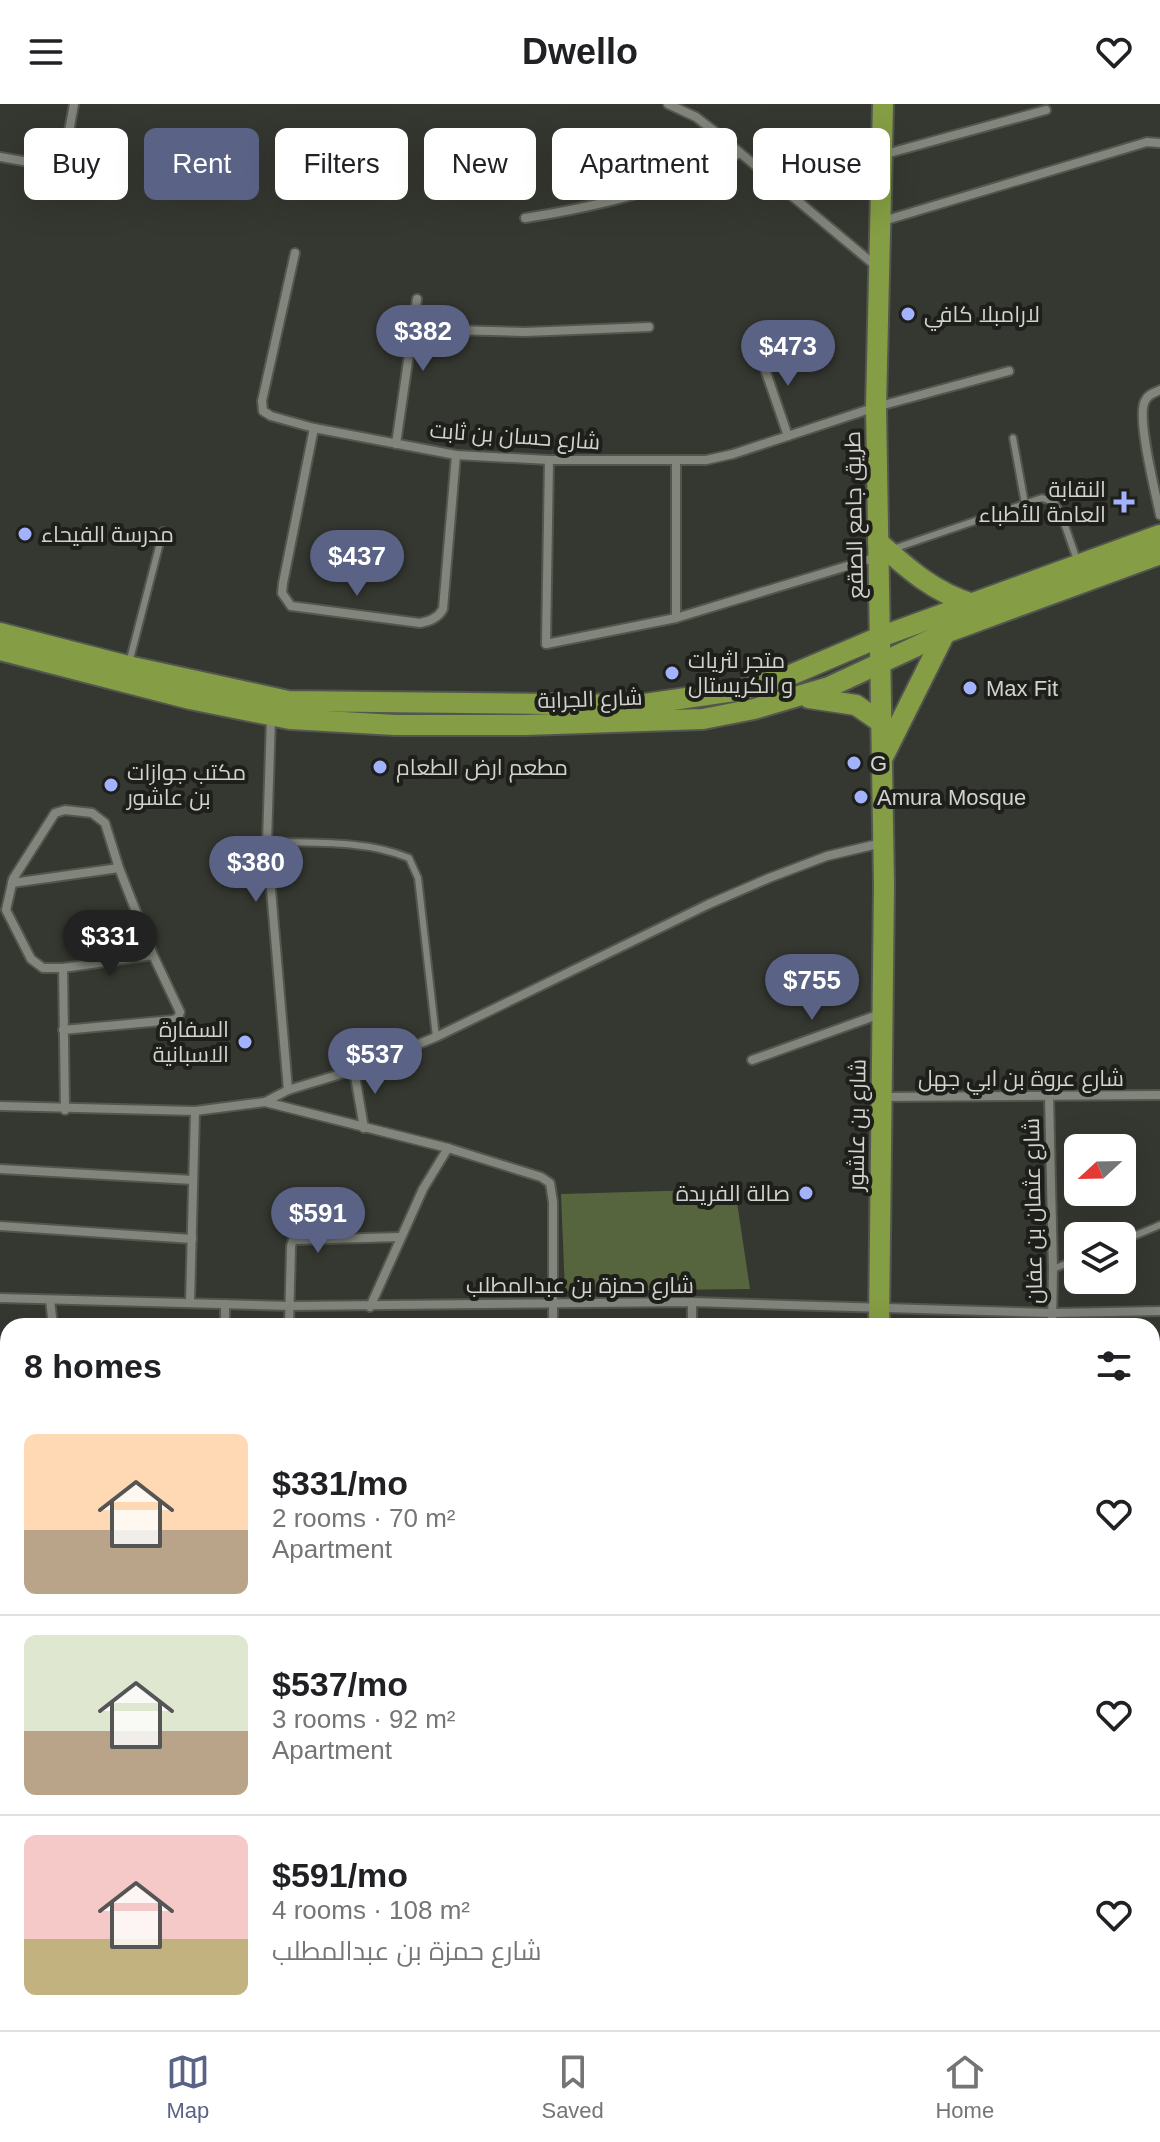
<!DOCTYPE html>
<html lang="en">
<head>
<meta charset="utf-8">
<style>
	:root { --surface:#fff; --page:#f2f2f2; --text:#202124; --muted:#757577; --line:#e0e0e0; --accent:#5a6286 }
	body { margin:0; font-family:Helvetica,Cairo,sans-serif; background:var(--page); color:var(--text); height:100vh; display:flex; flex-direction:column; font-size:30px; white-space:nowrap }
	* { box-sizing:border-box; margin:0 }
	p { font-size:26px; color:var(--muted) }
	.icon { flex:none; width:44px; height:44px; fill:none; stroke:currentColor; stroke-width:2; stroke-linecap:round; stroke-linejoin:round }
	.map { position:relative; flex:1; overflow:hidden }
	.sheet { position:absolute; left:0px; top:1214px; width:1160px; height:712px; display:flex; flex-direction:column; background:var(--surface); border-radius:24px 24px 0 0; box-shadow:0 8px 32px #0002 }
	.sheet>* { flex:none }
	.banner { position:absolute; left:24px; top:24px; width:1112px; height:72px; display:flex; gap:16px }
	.needle { width:52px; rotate:248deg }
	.controls { position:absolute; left:1064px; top:1030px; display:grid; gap:16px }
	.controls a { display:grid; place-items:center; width:72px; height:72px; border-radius:12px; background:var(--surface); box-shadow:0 8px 32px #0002; font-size:40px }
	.price { position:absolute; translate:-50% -68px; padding:0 18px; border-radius:28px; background:var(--accent); color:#fff; font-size:26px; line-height:52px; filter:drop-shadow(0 2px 4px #0008) }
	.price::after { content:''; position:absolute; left:50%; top:48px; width:24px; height:18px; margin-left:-12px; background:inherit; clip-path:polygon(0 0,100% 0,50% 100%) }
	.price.current { background:#222; color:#fff }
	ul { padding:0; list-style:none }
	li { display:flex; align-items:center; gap:24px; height:200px; padding:0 24px }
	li+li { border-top:2px solid var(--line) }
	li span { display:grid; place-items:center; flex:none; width:224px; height:160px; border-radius:12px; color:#555 }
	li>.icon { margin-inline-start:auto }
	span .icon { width:96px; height:96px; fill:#fffc; stroke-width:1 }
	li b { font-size:34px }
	h2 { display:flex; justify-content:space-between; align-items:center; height:96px; padding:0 24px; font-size:34px }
	.pill { padding:0 28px; border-radius:12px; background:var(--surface); box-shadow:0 8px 32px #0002; font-size:28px; line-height:72px }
	.pill.current { background:var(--accent); color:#fff }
	header { display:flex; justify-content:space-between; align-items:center; height:104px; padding:0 24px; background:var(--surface); font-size:36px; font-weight:800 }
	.tab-bar { display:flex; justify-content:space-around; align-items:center; height:112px; border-top:2px solid var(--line); background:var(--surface); font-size:22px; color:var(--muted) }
	.tab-bar a { display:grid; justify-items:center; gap:4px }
	.tab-bar .current { color:var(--accent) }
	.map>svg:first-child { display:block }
	.green { fill:#57653f }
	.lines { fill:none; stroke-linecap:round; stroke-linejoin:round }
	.service-casing { stroke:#53564f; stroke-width:10 }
	.minor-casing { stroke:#53564f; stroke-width:12 }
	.tertiary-casing { stroke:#53564f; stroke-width:18 }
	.primary-casing { stroke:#53564f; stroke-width:24 }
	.service { stroke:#81857b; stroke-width:6 }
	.minor { stroke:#81857b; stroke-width:8 }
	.tertiary { stroke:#81857b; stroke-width:14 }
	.primary { stroke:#859d44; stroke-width:20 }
	.poi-dot { fill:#a2b2fd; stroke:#1e1f1b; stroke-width:3 }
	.labels { text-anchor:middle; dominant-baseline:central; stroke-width:8; stroke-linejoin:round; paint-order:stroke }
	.poi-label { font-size:22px; fill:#d1d3ce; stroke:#1e1f1b; text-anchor:start }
	.street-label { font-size:22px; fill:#d1d3ce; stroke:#1e1f1b }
</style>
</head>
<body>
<header><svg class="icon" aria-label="menu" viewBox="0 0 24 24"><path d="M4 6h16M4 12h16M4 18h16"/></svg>Dwello<svg class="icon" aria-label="heart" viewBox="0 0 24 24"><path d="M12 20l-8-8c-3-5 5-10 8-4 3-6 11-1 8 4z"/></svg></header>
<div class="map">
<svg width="1160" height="1926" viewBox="0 0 1160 1926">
	<rect width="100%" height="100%" fill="#353830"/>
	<!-- green -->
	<polygon class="green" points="735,1085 750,1185 565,1187 561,1090"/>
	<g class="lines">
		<!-- service casing -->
		<g class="service-casing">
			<g id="service">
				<polyline points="1013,334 1025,400"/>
				<polyline points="893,445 1042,394 1054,398 1061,410 1077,456"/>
				<polyline points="129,559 163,427"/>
				<path d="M267,738C313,739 365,736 409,754L418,774L436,933"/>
				<polyline points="1122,1137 1160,1121"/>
				<polyline points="1053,1165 1078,1155"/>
			</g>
		</g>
		<!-- minor casing -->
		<g class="minor-casing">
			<g id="minor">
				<polyline points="668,0 696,13 714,27 877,163"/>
				<polyline points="882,51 1046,6"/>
				<polyline points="0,53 51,62 59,60 64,55 74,0"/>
				<path d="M525,114C608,101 665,85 740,49"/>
				<polyline points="883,117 1147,38 1160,39"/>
				<polyline points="295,149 262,297 263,307 271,312 314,324 456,351 549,356 706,356 733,350 876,303 1009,267"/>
				<polyline points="414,225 525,228 649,223"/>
				<polyline points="758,245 788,332"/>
				<path d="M1160,286C1154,289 1148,290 1145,297C1136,313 1156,390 1160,411"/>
				<path d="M314,324L283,479L282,489L291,502L420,519C430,517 438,514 443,505L456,351"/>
				<polyline points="396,340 417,195"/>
				<polyline points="549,356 546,540 676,514"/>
				<polyline points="676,356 676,514 877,453"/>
				<polyline points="271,614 267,738 288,986"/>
				<polyline points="12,779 119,764"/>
				<polyline points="63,864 65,1006"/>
				<polyline points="63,926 173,916 178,914 180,908 153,851 119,764 105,719 92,709 65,706 55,709 13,775 6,806 31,855 43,864 63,864 153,851"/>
				<polyline points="752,956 883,909"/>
				<polyline points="354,966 364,1024"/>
				<polyline points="1049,992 1053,1165 1052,1222"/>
				<polyline points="881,993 1160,991"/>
				<polyline points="265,998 448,1044 541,1073 550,1079 553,1098 553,1222"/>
				<polyline points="0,1002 195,1007 265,998 288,986 354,966 436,933 709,800 769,774 827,752 882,739"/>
				<polyline points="0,1065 193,1076"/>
				<polyline points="0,1122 192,1135"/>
				<polyline points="0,1194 290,1202 692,1198 1052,1209 1160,1207"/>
				<polyline points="50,1196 53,1222"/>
				<polyline points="692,1198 692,1222"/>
				<polyline points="190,1199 195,1007"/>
				<polyline points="370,1203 423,1085 448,1044"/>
				<polyline points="225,1222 225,1200"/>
				<polyline points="289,1222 291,1142 293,1136 400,1133"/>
				<polyline points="0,1367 8,1460"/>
				<polyline points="0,1523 8,1523"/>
				<polyline points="0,1616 8,1615"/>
				<polyline points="0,1778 8,1778"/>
				<polyline points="0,1836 8,1835"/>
				<polyline points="1152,1872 1160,1867"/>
				<polyline points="25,1918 25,1926"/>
				<polyline points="201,1918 262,1926"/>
				<polyline points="311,1918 312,1926"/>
				<polyline points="552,1918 552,1926"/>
				<polyline points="695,1918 695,1926"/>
				<polyline points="1057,1918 1057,1926"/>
				<polyline points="496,1926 547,1918"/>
				<polyline points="956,1926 956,1918"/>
				<polyline points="1063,1926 1076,1918"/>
			</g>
		</g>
		<!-- tertiary casing -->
		<g class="tertiary-casing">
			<polyline id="tertiary" points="1152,1756 1160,1755"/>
		</g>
		<!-- primary casing -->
		<g class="primary-casing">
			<g id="primary">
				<path d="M878,438C908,465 935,489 973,500"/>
				<polyline points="0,529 128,562 288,597 638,601 741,586 786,573 880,533 1160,431"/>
				<polyline points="0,546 190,595 290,615 395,621 525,621 703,615 754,605 829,583 945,529 1160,450"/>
				<polyline points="809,594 856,601 879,617"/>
				<polyline points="883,653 945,529"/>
				<polyline points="879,1222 884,781 876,303 883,0"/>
				<polyline points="888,1918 888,1926"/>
			</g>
		</g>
		<!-- service -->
		<use href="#service" class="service"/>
		<!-- minor -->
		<use href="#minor" class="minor"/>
		<!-- tertiary -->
		<use href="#tertiary" class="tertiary"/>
		<!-- primary -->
		<use href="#primary" class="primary"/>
	</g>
	<!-- markers -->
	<g class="poi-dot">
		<circle cx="908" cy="210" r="8"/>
		<path d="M1120 386h8v8h8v8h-8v8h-8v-8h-8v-8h8z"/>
		<circle cx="25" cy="430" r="8"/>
		<circle cx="672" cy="569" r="8"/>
		<circle cx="970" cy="584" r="8"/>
		<circle cx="854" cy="659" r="8"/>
		<circle cx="380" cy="663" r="8"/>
		<circle cx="111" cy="681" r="8"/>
		<circle cx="861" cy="693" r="8"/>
		<circle cx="245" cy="938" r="8"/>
		<circle cx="806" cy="1089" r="8"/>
	</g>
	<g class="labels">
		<!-- poi labels -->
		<g class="poi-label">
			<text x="924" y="210">لارامبلا كافي</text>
			<text x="1106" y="385" text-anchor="end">النقابة<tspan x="1106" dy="25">العامة للأطباء</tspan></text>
			<text x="41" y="430">مدرسة الفيحاء</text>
			<text x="688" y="556">متجر لثريات<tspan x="688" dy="25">و الكريستال</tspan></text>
			<text x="986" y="584">Max Fit</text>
			<text x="870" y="659">G</text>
			<text x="396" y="663">مطعم ارض الطعام</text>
			<text x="127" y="668">مكتب جوازات<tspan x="127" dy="25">بن عاشور</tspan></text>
			<text x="877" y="693">Amura Mosque</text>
			<text x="229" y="925" text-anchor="end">السفارة<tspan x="229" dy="25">الاسبانية</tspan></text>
			<text x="790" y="1089" text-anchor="end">صالة الفريدة</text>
		</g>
		<!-- street labels -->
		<g class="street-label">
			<text transform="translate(515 332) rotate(4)">شارع حسان بن ثابت</text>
			<text transform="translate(854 411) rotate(-91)">طريق جامع الصقع</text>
			<text transform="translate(590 595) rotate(-2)">شارع الجرابة</text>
			<text x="1021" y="974">شارع عروة بن ابي جهل</text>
			<text transform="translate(857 1021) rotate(-89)">شارع بن عاشور</text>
			<text transform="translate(1033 1107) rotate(-91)">شارع عثمان بن عفان</text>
			<text x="580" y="1181">شارع حمزة بن عبدالمطلب</text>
		</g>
	</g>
</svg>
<div class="controls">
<a><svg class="needle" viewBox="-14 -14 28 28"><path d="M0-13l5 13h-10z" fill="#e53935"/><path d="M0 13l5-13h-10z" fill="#757577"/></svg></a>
<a><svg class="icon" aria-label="layers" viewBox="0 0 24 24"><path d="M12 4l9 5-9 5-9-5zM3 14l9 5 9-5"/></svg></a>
</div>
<b class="price" style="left:423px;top:269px">$382</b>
<b class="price" style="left:788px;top:284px">$473</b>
<b class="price" style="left:357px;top:494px">$437</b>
<b class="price" style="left:256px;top:800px">$380</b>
<b class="price current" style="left:110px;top:874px">$331</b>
<b class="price" style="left:812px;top:918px">$755</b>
<b class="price" style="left:375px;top:992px">$537</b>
<b class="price" style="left:318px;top:1151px">$591</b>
<div class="banner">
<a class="pill">Buy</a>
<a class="pill current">Rent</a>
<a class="pill">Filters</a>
<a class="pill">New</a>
<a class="pill">Apartment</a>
<a class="pill">House</a>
</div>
<section class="sheet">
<h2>8 homes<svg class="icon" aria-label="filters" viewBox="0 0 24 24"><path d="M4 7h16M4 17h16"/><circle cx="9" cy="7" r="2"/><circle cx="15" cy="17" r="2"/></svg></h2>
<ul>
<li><span style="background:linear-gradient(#ffd9b3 60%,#b9a48a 0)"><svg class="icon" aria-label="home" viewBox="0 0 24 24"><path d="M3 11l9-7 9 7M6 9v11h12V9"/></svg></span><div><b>$331/mo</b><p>2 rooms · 70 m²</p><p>Apartment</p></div><svg class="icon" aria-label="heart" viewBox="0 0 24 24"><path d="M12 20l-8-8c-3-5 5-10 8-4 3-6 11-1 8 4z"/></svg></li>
<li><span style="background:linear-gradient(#dfe7d0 60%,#b9a48a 0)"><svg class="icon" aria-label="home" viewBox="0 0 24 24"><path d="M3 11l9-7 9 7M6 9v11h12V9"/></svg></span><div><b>$537/mo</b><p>3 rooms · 92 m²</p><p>Apartment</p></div><svg class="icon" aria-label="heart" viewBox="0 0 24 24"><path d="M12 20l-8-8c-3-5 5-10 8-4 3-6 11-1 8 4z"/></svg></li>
<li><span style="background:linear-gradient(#f6c9c9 65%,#c2b280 0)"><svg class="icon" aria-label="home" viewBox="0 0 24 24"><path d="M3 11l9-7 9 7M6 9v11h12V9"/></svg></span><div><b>$591/mo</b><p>4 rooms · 108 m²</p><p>شارع حمزة بن عبدالمطلب</p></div><svg class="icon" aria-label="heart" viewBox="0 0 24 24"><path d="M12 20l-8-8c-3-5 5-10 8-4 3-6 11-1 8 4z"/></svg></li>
</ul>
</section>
</div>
<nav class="tab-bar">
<a class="current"><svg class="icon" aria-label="map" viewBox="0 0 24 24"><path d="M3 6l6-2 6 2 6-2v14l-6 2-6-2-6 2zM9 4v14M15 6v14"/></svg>Map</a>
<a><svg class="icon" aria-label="saved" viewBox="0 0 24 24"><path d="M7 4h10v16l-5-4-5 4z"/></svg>Saved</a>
<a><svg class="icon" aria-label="home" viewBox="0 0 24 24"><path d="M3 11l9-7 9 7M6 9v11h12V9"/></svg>Home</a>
</nav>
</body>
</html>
